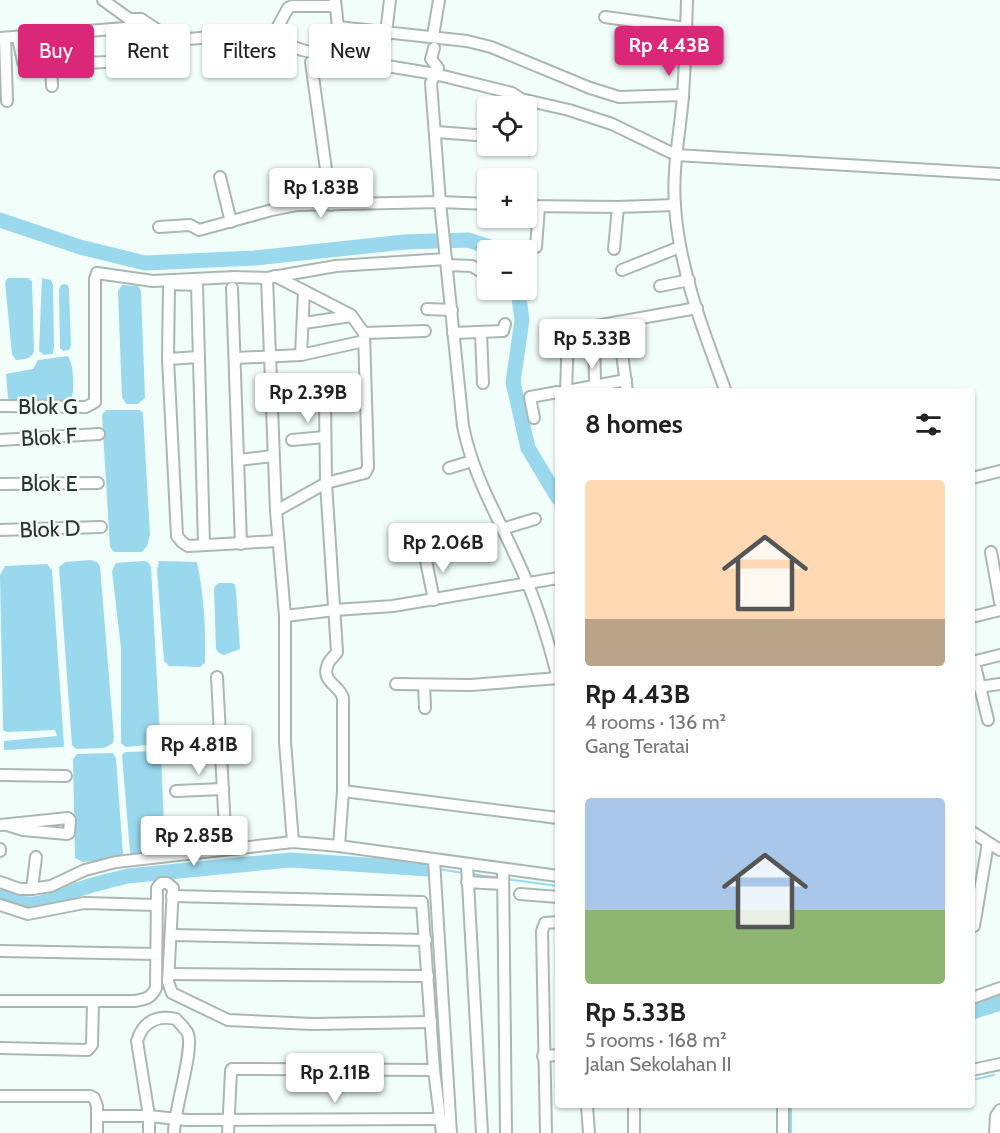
<!DOCTYPE html>
<html lang="en">
<head>
<meta charset="utf-8">
<style>
	:root { --surface:#fff; --page:#f2f2f2; --text:#222; --muted:#767676; --accent:#db2777 }
	body { margin:0; font-family:Cabin,sans-serif; background:var(--page); color:var(--text); height:100vh; display:flex; flex-direction:column; font-size:22px; white-space:nowrap }
	* { box-sizing:border-box; margin:0 }
	p { font-size:20px; color:var(--muted) }
	.icon { flex:none; width:33px; height:33px; fill:none; stroke:currentColor; stroke-width:2; stroke-linecap:round; stroke-linejoin:round }
	.map { position:relative; flex:1; overflow:hidden }
	.side { position:absolute; left:555px; top:388px; width:420px; height:720px; display:flex; flex-direction:column; background:var(--surface); border-radius:6px; box-shadow:0 2px 4px #0004 }
	.side>* { flex:none }
	.banner { position:absolute; left:18px; top:24px; width:447px; height:54px; display:flex; gap:12px }
	.buttons { position:absolute; left:477px; top:96px; display:grid; gap:12px }
	.buttons a { display:grid; place-items:center; width:60px; height:60px; border-radius:6px; background:var(--surface); box-shadow:0 2px 4px #0004; font-size:30px }
	.price { position:absolute; translate:-50% -51px; padding:0 14px; border-radius:6px; background:#fff; color:#222; font-size:20px; line-height:39px; filter:drop-shadow(0 2px 3px #0008) }
	.price::after { content:''; position:absolute; left:50%; top:36px; width:18px; height:14px; margin-left:-9px; background:inherit; clip-path:polygon(0 0,100% 0,50% 100%) }
	.price.current { background:var(--accent); color:#fff }
	ul { padding:0; list-style:none }
	li { display:grid; align-content:center; gap:12px; height:318px; padding:0 30px }
	li span { display:grid; place-items:center; height:186px; border-radius:6px; color:#555 }
	li>.icon { margin-inline-start:auto }
	span .icon { width:108px; height:108px; fill:#fffc; stroke-width:1 }
	li b { font-size:26px }
	h2 { display:flex; justify-content:space-between; align-items:center; height:72px; padding:0 30px; font-size:26px }
	.pill { padding:0 21px; border-radius:6px; background:var(--surface); box-shadow:0 2px 4px #0004; font-size:21px; line-height:54px }
	.pill.current { background:var(--accent); color:#fff }
	.map>svg:first-child { display:block }
	.water { fill:#9ad8ee }
	.lines { fill:none; stroke-linecap:round; stroke-linejoin:round }
	.stream { stroke:#9ad8ee; stroke-width:2 }
	.river { stroke:#9ad8ee; stroke-width:15 }
	.minor-casing { stroke:#abb7b2; stroke-width:14 }
	.minor { stroke:#fff; stroke-width:10 }
	.labels { text-anchor:middle; dominant-baseline:central; stroke-width:5; stroke-linejoin:round; paint-order:stroke }
	.street-label { font-size:22px; fill:#2d3230; stroke:#f1fef9 }
</style>
</head>
<body>
<div class="map">
<svg width="1000" height="1133" viewBox="0 0 1000 1133">
	<rect width="100%" height="100%" fill="#f1fef9"/>
	<!-- water -->
	<g class="water">
		<path d="M8,278H28L32,281L34,351C31,360 24,359 16,360L12,354L5,282Z"/>
		<polygon points="42,278 51,280 53,285 54,346 53,354 44,355 39,351"/>
		<polygon points="64,284 68,285 69,290 71,346 69,350 63,351 60,348 59,290 61,285"/>
		<polygon points="122,285 138,286 141,291 145,398 138,404 126,404 122,397 118,291"/>
		<path d="M68,356C74,366 75,390 71,401L67,403L11,402L8,398L6,374L33,369L38,360Z"/>
		<polygon points="106,410 140,410 143,413 150,535 147,546 142,552 114,552 110,547 102,415"/>
		<polygon points="91,560 97,562 100,566 114,738 113,743 104,748 76,749 72,745 59,567 65,562"/>
		<polygon points="143,561 148,562 151,567 160,737 157,744 126,747 121,743 121,648 112,571 116,563"/>
		<path d="M159,561L197,562C204,595 206,629 205,663L200,667L169,666L164,661L157,570Z"/>
		<polygon points="47,564 52,570 64,745 63,747 4,750 4,741 57,736 55,730 7,732 3,730 3,725 0,575 5,566"/>
		<polygon points="219,583 232,583 235,585 236,591 240,649 224,655 219,653 216,649 214,588 216,585"/>
		<polygon points="156,751 161,755 165,850 162,852 132,855 130,852 122,755 125,752"/>
		<polygon points="113,753 116,759 123,854 121,858 83,862 75,858 73,759 77,754"/>
	</g>
	<g class="lines">
		<!-- stream -->
		<g class="stream">
			<polyline points="439,869 463,873"/>
			<polyline points="472,874 499,878"/>
			<polyline points="507,879 558,886"/>
			<polyline points="972,1080 994,1075"/>
			<polyline points="791,1133 791,1106"/>
		</g>
		<!-- river -->
		<g class="river">
			<polyline points="0,220 80,247 145,263 255,258 405,242 468,240 499,250"/>
			<polyline points="518,290 522,320 513,382 528,448 558,498"/>
			<path d="M0,897C33,911 46,902 77,890C94,884 111,880 128,876L290,860L429,869"/>
			<polyline points="972,1012 1000,1003"/>
		</g>
		<!-- minor casing -->
		<g class="minor-casing">
			<g id="minor">
				<polyline points="103,0 164,44"/>
				<polyline points="335,0 338,27 467,41 491,47 590,88 619,97 683,95"/>
				<path d="M687,0C686,32 685,64 683,96C680,133 672,169 675,206C679,269 704,333 726,392"/>
				<polyline points="605,17 686,28"/>
				<polyline points="132,19 141,19 162,33 177,40 257,33 302,50 333,57 435,74 512,93 521,99 569,110 612,124 676,155 1000,174"/>
				<polyline points="433,36 439,0"/>
				<polyline points="0,38 125,28 136,25 141,19"/>
				<polyline points="5,38 7,101"/>
				<path d="M18,38L23,62C33,63 44,62 55,62C90,63 146,67 169,37"/>
				<polyline points="268,45 288,8 292,6 335,6"/>
				<path d="M434,48L431,59L438,68L431,83L440,202L463,426C474,482 506,530 527,582C540,613 550,647 558,679"/>
				<polyline points="51,62 52,86"/>
				<polyline points="311,62 331,205"/>
				<polyline points="379,64 386,33 390,0"/>
				<polyline points="436,132 476,135"/>
				<polyline points="220,177 231,222"/>
				<polyline points="526,206 618,207 675,205"/>
				<polyline points="159,227 190,225 199,230 272,210 297,205 440,202 488,204"/>
				<polyline points="536,247 539,207"/>
				<polyline points="614,249 618,207"/>
				<polyline points="447,265 472,266 488,276"/>
				<polyline points="622,270 680,247"/>
				<polyline points="275,276 351,315 364,333 368,467 365,473 326,483 276,511"/>
				<polyline points="267,278 276,511 285,616 285,742 293,842"/>
				<polyline points="660,286 689,280"/>
				<polyline points="232,288 241,544"/>
				<polyline points="427,309 452,310"/>
				<polyline points="618,322 627,392"/>
				<polyline points="304,323 351,316"/>
				<polyline points="594,327 595,384"/>
				<polyline points="364,333 425,331"/>
				<polyline points="453,333 503,331 505,324"/>
				<polyline points="481,333 483,383"/>
				<polyline points="301,355 304,291"/>
				<polyline points="235,358 301,355 364,341"/>
				<polyline points="168,359 199,357"/>
				<polyline points="562,392 626,380"/>
				<polyline points="566,392 568,331 697,308"/>
				<path d="M271,398L320,394L325,398L326,483L337,652C335,656 330,659 328,664C320,682 340,685 343,698V791L339,846"/>
				<polyline points="0,406 86,407 95,402 95,279 97,273 153,281 235,277 267,278 336,266 446,259"/>
				<polyline points="534,418 530,397 558,392"/>
				<polyline points="0,440 99,434"/>
				<polyline points="292,440 325,437"/>
				<polyline points="238,460 273,456"/>
				<polyline points="449,468 472,461"/>
				<polyline points="972,478 1000,471"/>
				<polyline points="0,484 98,483"/>
				<polyline points="502,529 535,519"/>
				<polyline points="0,530 101,527"/>
				<polyline points="204,545 197,285 169,284 168,359 177,536 182,542 188,546 278,541"/>
				<polyline points="991,552 1000,602"/>
				<polyline points="434,600 424,551 426,548 448,542"/>
				<polyline points="285,616 335,610 393,606 558,578"/>
				<polyline points="972,617 1000,610"/>
				<polyline points="972,662 1000,655"/>
				<polyline points="974,662 988,720"/>
				<polyline points="217,677 226,849"/>
				<polyline points="396,684 471,685 558,678"/>
				<polyline points="424,685 425,708"/>
				<polyline points="979,687 1000,684"/>
				<polyline points="0,775 66,776"/>
				<polyline points="176,791 223,789"/>
				<polyline points="343,791 558,818"/>
				<polyline points="0,825 68,818 70,820 69,833 67,834 23,830 7,825"/>
				<polyline points="972,832 1000,850"/>
				<polyline points="0,851 0,849"/>
				<polyline points="434,860 451,1133"/>
				<polyline points="467,865 482,1133"/>
				<polyline points="503,869 506,1133"/>
				<polyline points="0,882 20,889 32,889 51,886 85,870 116,862 293,842 339,846 558,876"/>
				<polyline points="467,882 502,884"/>
				<polyline points="32,889 36,857"/>
				<polyline points="520,894 558,897"/>
				<polyline points="172,896 422,902 434,1070 442,1133"/>
				<polyline points="0,905 28,914 84,903 156,905"/>
				<polyline points="974,926 988,843"/>
				<polyline points="171,935 426,940"/>
				<polyline points="0,951 156,954"/>
				<polyline points="169,974 428,976"/>
				<polyline points="972,998 1000,988"/>
				<path d="M0,1001H135C146,999 151,998 156,988L157,888L161,883H167L173,888L168,982L172,993L228,1020L312,1024L431,1022"/>
				<polyline points="0,1048 88,1050 92,1045 93,1001"/>
				<polyline points="543,1056 558,1055"/>
				<polyline points="972,1070 1000,1064"/>
				<polyline points="0,1096 90,1096 94,1098 97,1106 97,1133"/>
				<polyline points="587,1106 589,1133"/>
				<polyline points="634,1106 634,1133"/>
				<polyline points="783,1106 783,1133"/>
				<polyline points="97,1116 149,1116 187,1120 441,1119"/>
				<path d="M149,1133V1116L137,1041C143,1021 157,1015 176,1019C180,1024 186,1029 188,1034C194,1050 174,1110 174,1133"/>
				<polyline points="228,1133 231,1071 232,1069 434,1070"/>
				<polyline points="546,1133 542,931 545,923 558,922"/>
				<polyline points="995,1133 996,1116 1000,1110"/>
			</g>
		</g>
		<!-- minor -->
		<use href="#minor" class="minor"/>
	</g>
	<g class="labels">
		<!-- street labels -->
		<g class="street-label">
			<text x="48" y="406">Blok G</text>
			<text transform="translate(49 437) rotate(-3)">Blok F</text>
			<text x="49" y="483">Blok E</text>
			<text transform="translate(50 529) rotate(-2)">Blok D</text>
		</g>
	</g>
</svg>
<div class="buttons">
<a><svg class="icon" aria-label="locate" viewBox="0 0 24 24"><circle cx="12" cy="12" r="6"/><path d="M12 2v4M12 18v4M2 12h4M18 12h4"/></svg></a>
<a>+</a>
<a>−</a>
</div>
<b class="price current" style="left:669px;top:77px">Rp 4.43B</b>
<b class="price" style="left:321px;top:219px">Rp 1.83B</b>
<b class="price" style="left:592px;top:370px">Rp 5.33B</b>
<b class="price" style="left:308px;top:424px">Rp 2.39B</b>
<b class="price" style="left:443px;top:574px">Rp 2.06B</b>
<b class="price" style="left:199px;top:776px">Rp 4.81B</b>
<b class="price" style="left:194px;top:867px">Rp 2.85B</b>
<b class="price" style="left:335px;top:1104px">Rp 2.11B</b>
<div class="banner">
<a class="pill current">Buy</a>
<a class="pill">Rent</a>
<a class="pill">Filters</a>
<a class="pill">New</a>
</div>
<section class="side">
<h2>8 homes<svg class="icon" aria-label="filters" viewBox="0 0 24 24"><path d="M4 7h16M4 17h16"/><circle cx="9" cy="7" r="2"/><circle cx="15" cy="17" r="2"/></svg></h2>
<ul>
<li><span style="background:linear-gradient(#ffd9b3 75%,#b9a48a 0)"><svg class="icon" aria-label="home" viewBox="0 0 24 24"><path d="M3 11l9-7 9 7M6 9v11h12V9"/></svg></span><div><b>Rp 4.43B</b><p>4 rooms · 136 m²</p><p>Gang Teratai</p></div></li>
<li><span style="background:linear-gradient(#a9c7e8 60%,#8fb573 0)"><svg class="icon" aria-label="home" viewBox="0 0 24 24"><path d="M3 11l9-7 9 7M6 9v11h12V9"/></svg></span><div><b>Rp 5.33B</b><p>5 rooms · 168 m²</p><p>Jalan Sekolahan II</p></div></li>
</ul>
</section>
</div>
</body>
</html>
